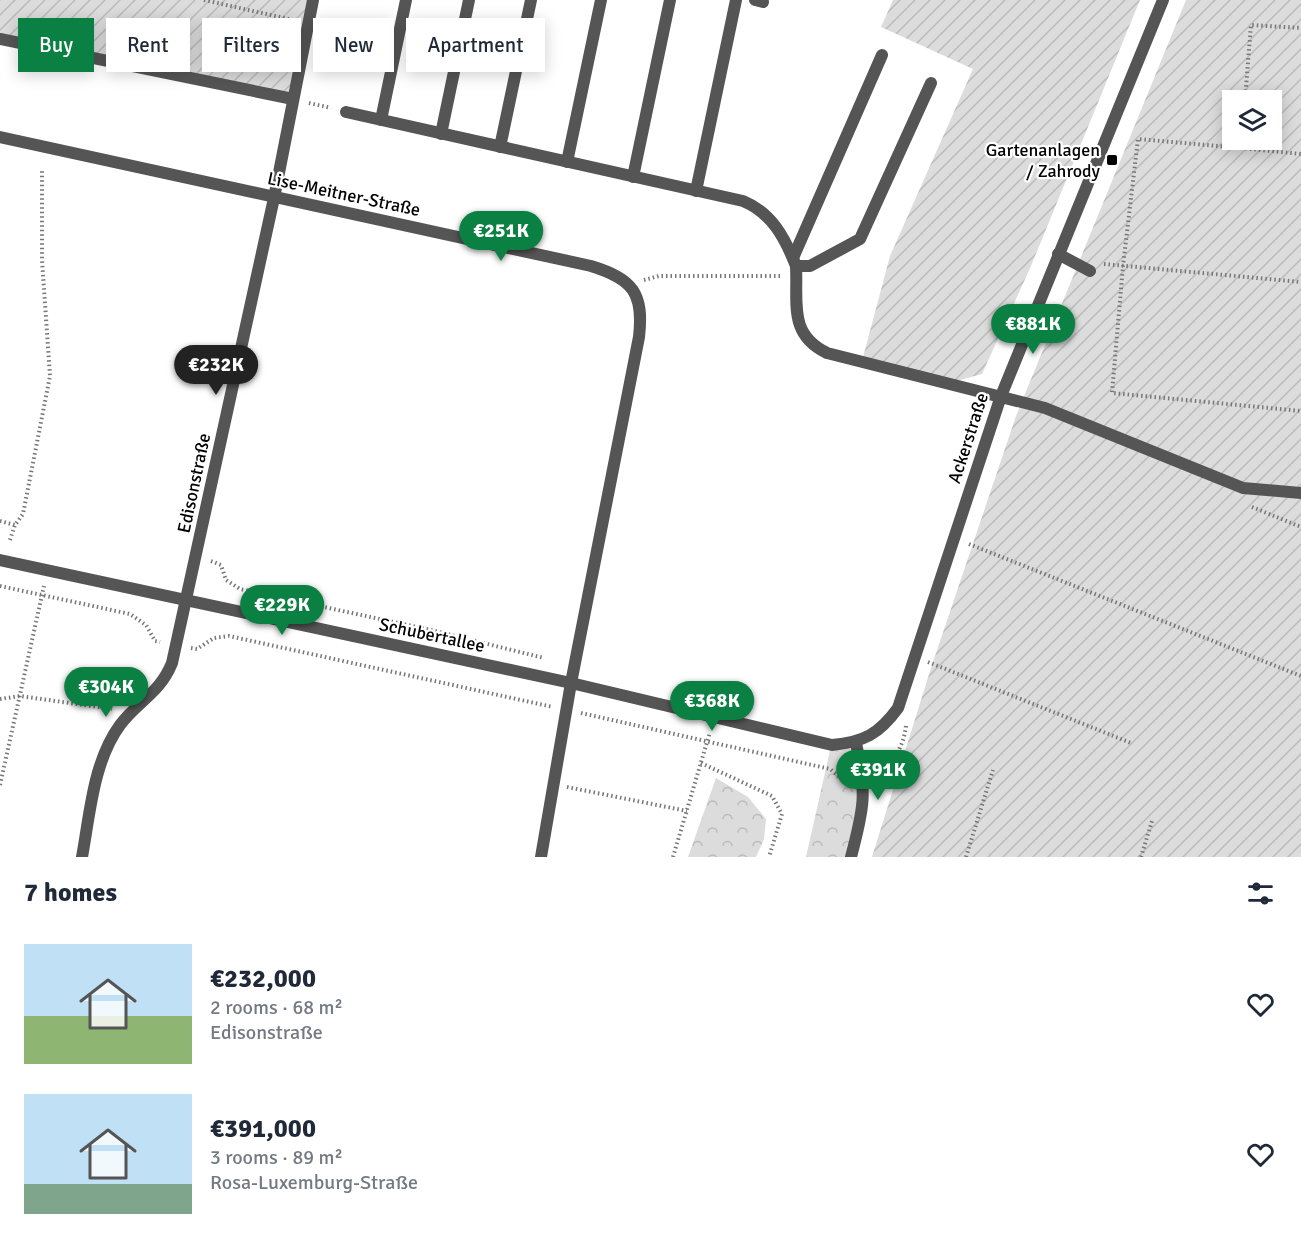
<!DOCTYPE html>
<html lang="en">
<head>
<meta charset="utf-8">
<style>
	:root { --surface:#fff; --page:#f2f2f3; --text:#1f2937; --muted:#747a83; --accent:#0b8043 }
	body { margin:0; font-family:Signika,sans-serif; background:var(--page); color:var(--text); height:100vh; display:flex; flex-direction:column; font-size:22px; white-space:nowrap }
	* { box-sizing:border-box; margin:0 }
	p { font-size:20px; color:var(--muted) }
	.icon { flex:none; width:33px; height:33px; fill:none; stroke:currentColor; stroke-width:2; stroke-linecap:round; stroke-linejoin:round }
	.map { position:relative; height:857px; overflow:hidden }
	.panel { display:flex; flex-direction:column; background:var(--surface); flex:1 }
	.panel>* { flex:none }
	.banner { position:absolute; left:18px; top:18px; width:600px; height:54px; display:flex; gap:12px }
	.controls { position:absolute; left:1222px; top:90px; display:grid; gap:12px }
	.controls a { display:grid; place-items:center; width:60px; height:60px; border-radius:0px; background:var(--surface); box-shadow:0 3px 15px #0003; font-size:30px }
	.price { position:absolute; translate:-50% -51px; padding:0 14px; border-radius:21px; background:var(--accent); color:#fff; font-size:20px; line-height:39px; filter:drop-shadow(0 2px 3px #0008) }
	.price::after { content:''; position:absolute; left:50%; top:36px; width:18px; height:14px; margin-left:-9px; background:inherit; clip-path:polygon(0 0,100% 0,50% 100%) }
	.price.selected { background:#222; color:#fff }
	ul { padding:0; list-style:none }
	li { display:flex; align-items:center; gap:18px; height:150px; padding:0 24px }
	li span { display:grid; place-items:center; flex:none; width:168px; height:120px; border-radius:0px; color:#555 }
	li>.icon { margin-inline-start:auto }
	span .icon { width:72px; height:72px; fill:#fffc; stroke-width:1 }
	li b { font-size:26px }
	h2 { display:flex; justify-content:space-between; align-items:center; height:72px; padding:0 24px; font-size:26px }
	.chip { padding:0 21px; border-radius:0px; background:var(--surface); box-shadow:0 3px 15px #0003; font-size:21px; line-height:54px }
	.chip.selected { background:var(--accent); color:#fff }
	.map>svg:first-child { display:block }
	.forest { fill:url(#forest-crowns) }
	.garden { fill:url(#garden-furrows); fill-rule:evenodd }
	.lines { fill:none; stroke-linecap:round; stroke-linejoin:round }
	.path { stroke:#777; stroke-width:4; stroke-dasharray:1.5 3; stroke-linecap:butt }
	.service { stroke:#555; stroke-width:12 }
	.minor { stroke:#555; stroke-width:12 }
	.poi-dot { fill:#000; stroke:#fff; stroke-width:2 }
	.labels { text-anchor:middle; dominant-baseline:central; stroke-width:4.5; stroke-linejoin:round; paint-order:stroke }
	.poi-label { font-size:18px; fill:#000; stroke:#fff; text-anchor:end }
	.street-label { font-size:18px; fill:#000; stroke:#fff }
</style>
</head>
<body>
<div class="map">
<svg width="1301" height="857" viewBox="0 0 1301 857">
	<defs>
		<pattern id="forest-crowns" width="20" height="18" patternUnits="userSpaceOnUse" patternTransform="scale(1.5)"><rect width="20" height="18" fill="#dcdcdc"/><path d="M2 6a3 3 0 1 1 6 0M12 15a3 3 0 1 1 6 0" fill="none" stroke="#bbb"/></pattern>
		<pattern id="garden-furrows" width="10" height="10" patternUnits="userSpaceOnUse" patternTransform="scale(1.5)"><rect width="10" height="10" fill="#dcdcdc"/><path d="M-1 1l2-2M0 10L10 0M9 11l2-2" fill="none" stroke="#bbb"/></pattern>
	</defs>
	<rect width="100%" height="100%" fill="#fff"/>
	<!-- forest -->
	<g class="forest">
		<polygon points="855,744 864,784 850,857 806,857 831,746"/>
		<polygon points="716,778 748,797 766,819 764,839 756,857 688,857"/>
	</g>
	<!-- garden -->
	<g class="garden">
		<polygon points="0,0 312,0 292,98 0,38"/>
		<polygon points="893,0 1140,0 1031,266 982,374 949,383 862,361 890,256 973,69 881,27"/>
		<path d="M1186,0H1301V857H872L931,668L1016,416ZM1233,100H1272V140H1233Z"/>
	</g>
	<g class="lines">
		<!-- path -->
		<g class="path">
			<polyline points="204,0 293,20"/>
			<polyline points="1245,100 1251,25 1301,28"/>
			<polyline points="309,103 331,108"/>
			<polyline points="1242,140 1241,148 1138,139 1123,266 1112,393 1301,411"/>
			<polyline points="1241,148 1301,154"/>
			<polyline points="1104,264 1301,282"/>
			<polyline points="644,280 659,276 780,276"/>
			<polyline points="1252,507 1301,527"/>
			<polyline points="0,521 15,525"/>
			<polyline points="10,540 15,525 23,514 50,376 42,260 42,170"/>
			<polyline points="969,544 1301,676"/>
			<polyline points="211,561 221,565 226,580 240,589 431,630 544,658"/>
			<polyline points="0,586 130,614 146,625 155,641 160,642"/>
			<polyline points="191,648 197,649 214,638 229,636 553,707"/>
			<polyline points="928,662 1131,743"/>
			<polyline points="0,699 20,696 112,709"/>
			<polyline points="581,713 830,769 847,783"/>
			<polyline points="701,763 772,796 782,814 769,857"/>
			<path d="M876,776C893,762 904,747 906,725"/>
			<polyline points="0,785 44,586"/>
			<polyline points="567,787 687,811"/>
			<polyline points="673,857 710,732"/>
			<polyline points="966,857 993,770"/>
			<polyline points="1141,857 1152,821"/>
		</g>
		<!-- service -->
		<g class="service">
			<polyline points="755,0 763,2"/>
			<polyline points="0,39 293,99"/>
			<path d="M346,112L743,201C772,213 785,238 796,266C798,303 788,334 827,353L1045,408L1243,488L1301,493"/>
			<polyline points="381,120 406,0"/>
			<polyline points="441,134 469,0"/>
			<polyline points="500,147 531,0"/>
			<polyline points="567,162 601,0"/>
			<polyline points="633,177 670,0"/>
			<polyline points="696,191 736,0"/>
			<polyline points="274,198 313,0"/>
			<polyline points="1058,254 1090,271"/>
			<polyline points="793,258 882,55"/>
			<polyline points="796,266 810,266 860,239 931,83"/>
			<polyline points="541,857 571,683"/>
		</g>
		<!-- minor -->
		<g class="minor">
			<path d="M0,137L591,266C633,279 644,293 639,337L571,683"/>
			<path d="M0,560L571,683L832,745C864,742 879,734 898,708L1001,396L1163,0"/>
			<path d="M82,857C90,814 93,762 120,725C138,701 160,693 172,663L274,198"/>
			<path d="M851,857C864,808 867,794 856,743"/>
		</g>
	</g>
	<!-- markers -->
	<rect class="poi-dot" x="1106" y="154" width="12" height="12" rx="3"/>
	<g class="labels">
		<!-- poi labels -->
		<g class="poi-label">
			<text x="1100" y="150">Gartenanlagen<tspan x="1100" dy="21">/ Zahrody</tspan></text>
		</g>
		<!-- street labels -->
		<g class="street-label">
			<text transform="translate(344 194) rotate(12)">Lise-Meitner-Straße</text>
			<text transform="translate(968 438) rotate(-72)">Ackerstraße</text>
			<text transform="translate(194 483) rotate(-78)">Edisonstraße</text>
			<text transform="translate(432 635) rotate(12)">Schubertallee</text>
		</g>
	</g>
</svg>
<div class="controls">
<a><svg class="icon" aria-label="layers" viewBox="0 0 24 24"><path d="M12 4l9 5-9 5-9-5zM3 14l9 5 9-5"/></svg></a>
</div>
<b class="price" style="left:501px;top:262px">€251K</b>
<b class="price" style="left:1033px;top:355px">€881K</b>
<b class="price selected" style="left:216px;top:396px">€232K</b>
<b class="price" style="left:282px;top:636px">€229K</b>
<b class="price" style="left:106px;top:718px">€304K</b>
<b class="price" style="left:712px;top:732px">€368K</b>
<b class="price" style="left:878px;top:801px">€391K</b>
<div class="banner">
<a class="chip selected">Buy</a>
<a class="chip">Rent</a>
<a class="chip">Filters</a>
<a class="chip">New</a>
<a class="chip">Apartment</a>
</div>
</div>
<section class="panel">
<h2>7 homes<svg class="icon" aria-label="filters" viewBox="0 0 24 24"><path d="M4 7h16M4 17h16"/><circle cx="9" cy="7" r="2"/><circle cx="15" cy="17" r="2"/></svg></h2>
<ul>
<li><span style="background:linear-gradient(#bfe0f5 60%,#8fb573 0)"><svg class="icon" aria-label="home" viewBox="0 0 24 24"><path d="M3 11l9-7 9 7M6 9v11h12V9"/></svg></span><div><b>€232,000</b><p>2 rooms · 68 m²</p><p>Edisonstraße</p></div><svg class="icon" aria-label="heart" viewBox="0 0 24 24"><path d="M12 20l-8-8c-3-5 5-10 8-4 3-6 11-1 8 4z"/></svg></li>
<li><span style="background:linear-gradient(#bfe0f5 75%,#7fa58c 0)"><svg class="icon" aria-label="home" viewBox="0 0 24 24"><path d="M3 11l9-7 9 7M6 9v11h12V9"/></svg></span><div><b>€391,000</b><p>3 rooms · 89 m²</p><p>Rosa-Luxemburg-Straße</p></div><svg class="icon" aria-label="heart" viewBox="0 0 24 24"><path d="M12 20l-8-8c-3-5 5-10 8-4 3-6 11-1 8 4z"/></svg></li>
</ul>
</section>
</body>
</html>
